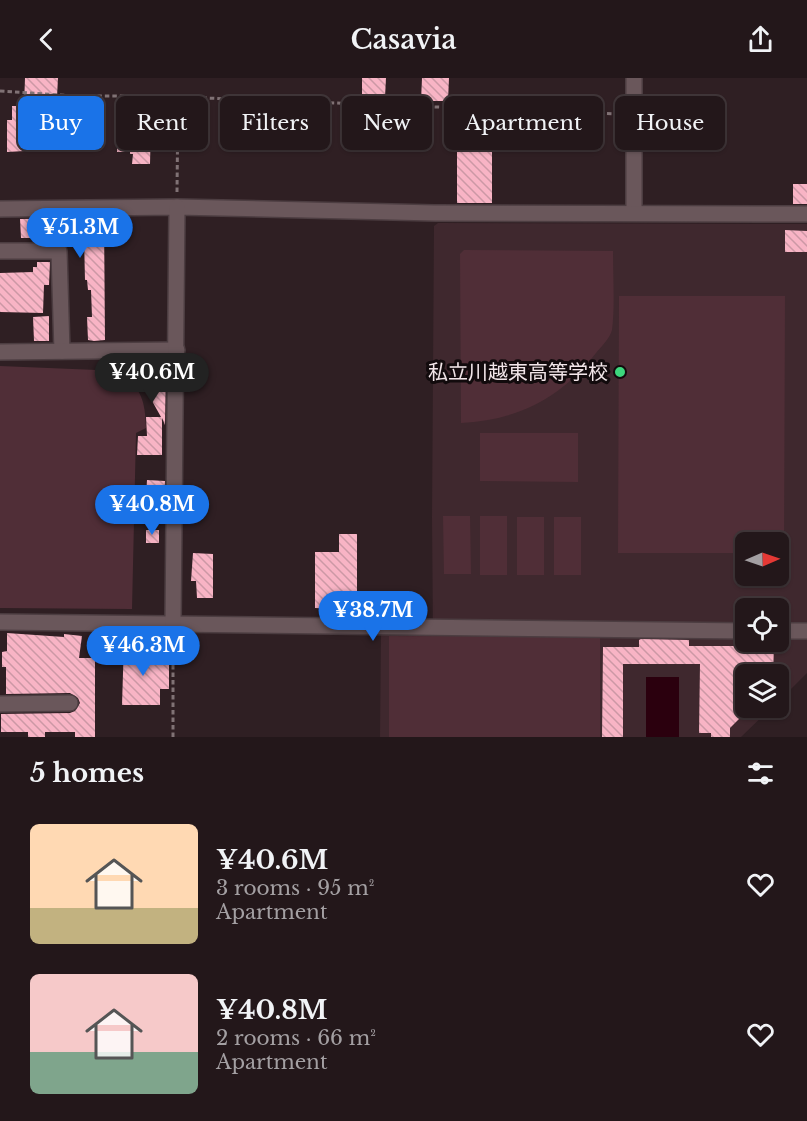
<!DOCTYPE html>
<html lang="en">
<head>
<meta charset="utf-8">
<style>
	:root { --surface:#23171a; --page:#2f2427; --text:#f1f3f6; --muted:#a39fa2; --line:#403639; --accent:#1a73e8 }
	body { margin:0; font-family:"Libre Baskerville","Noto Sans JP",serif; background:var(--page); color:var(--text); height:100vh; display:flex; flex-direction:column; font-size:22px; white-space:nowrap }
	* { box-sizing:border-box; margin:0 }
	p { font-size:20px; color:var(--muted) }
	.icon { flex:none; width:33px; height:33px; fill:none; stroke:currentColor; stroke-width:2; stroke-linecap:round; stroke-linejoin:round }
	.map { position:relative; height:659px; overflow:hidden }
	.drawer { display:flex; flex-direction:column; background:var(--surface); flex:1 }
	.drawer>* { flex:none }
	.guide { position:absolute; left:18px; top:18px; width:771px; height:54px; display:flex; gap:12px }
	.needle { width:39px; rotate:88deg }
	.fabs { position:absolute; left:735px; top:454px; display:grid; gap:12px }
	.fabs a { display:grid; place-items:center; width:54px; height:54px; border-radius:9px; background:var(--surface); box-shadow:0 2px 4px #0004,0 0 0 2px var(--line); font-size:30px }
	.price { position:absolute; translate:-50% -51px; padding:0 14px; border-radius:21px; background:var(--accent); color:#fff; font-size:20px; line-height:39px; filter:drop-shadow(0 2px 3px #0008) }
	.price::after { content:''; position:absolute; left:50%; top:36px; width:18px; height:14px; margin-left:-9px; background:inherit; clip-path:polygon(0 0,100% 0,50% 100%) }
	.price.active { background:#222; color:#fff }
	ul { padding:0; list-style:none }
	li { display:flex; align-items:center; gap:18px; height:150px; padding:0 30px }
	li span { display:grid; place-items:center; flex:none; width:168px; height:120px; border-radius:9px; color:#555 }
	li>.icon { margin-inline-start:auto }
	span .icon { width:72px; height:72px; fill:#fffc; stroke-width:1 }
	li b { font-size:26px }
	h2 { display:flex; justify-content:space-between; align-items:center; height:72px; padding:0 30px; font-size:26px }
	.chip { padding:0 21px; border-radius:9px; background:var(--surface); box-shadow:0 2px 4px #0004,0 0 0 2px var(--line); font-size:21px; line-height:54px }
	.chip.active { background:var(--accent); color:#fff }
	header { display:flex; justify-content:space-between; align-items:center; height:78px; padding:0 30px; background:var(--surface); font-size:27px; font-weight:600 }
	.map>svg:first-child { display:block }
	.built { fill:#3f282e; fill-rule:evenodd }
	.park { fill:#502e37 }
	.water { fill:#2b000e }
	.building { fill:url(#building-back-hatch) }
	.lines { fill:none; stroke-linecap:round; stroke-linejoin:round }
	.minor-casing { stroke:#4c3d41; stroke-width:18 }
	.path { stroke:#807275; stroke-width:3; stroke-dasharray:4.5 3; stroke-linecap:butt }
	.minor { stroke:#6a575b; stroke-width:15 }
	.poi-dot { fill:#3dd77d; stroke:#120b0d; stroke-width:2 }
	.labels { text-anchor:middle; dominant-baseline:central; stroke-width:6; stroke-linejoin:round; paint-order:stroke }
	.poi-label { font-size:20px; fill:#f2e6e9; stroke:#120b0d; text-anchor:end }
</style>
</head>
<body>
<header><svg class="icon" aria-label="back" viewBox="0 0 24 24"><path d="M15 5l-7 7 7 7"/></svg>Casavia<svg class="icon" aria-label="share" viewBox="0 0 24 24"><path d="M12 15V3M7 8l5-5 5 5M5 13v7h14v-7"/></svg></header>
<div class="map">
<svg width="807" height="659" viewBox="0 0 807 659">
	<defs>
		<pattern id="building-back-hatch" width="6" height="6" patternUnits="userSpaceOnUse" patternTransform="scale(1.5)"><rect width="6" height="6" fill="#f8b4c5"/><path d="M-1 5l2 2M0 0l6 6M5-1l2 2" fill="none" stroke="#cc98a5"/></pattern>
	</defs>
	<rect width="100%" height="100%" fill="#2f1f23"/>
	<!-- built -->
	<path class="built" d="M438,145L807,146V595L779,623L778,597H746V630H771L741,659H380L381,556H433L432,440L434,148ZM746,465H778V498H746ZM746,531H778V564H746Z"/>
	<!-- park -->
	<g class="park">
		<path d="M464,172L613,173C613,197 615,230 612,252C610,260 601,269 596,275C561,320 518,342 461,345L460,176Z"/>
		<polygon points="619,218 785,218 784,476 779,476 778,465 746,465 745,475 618,475"/>
		<path d="M0,288L121,293C142,313 145,322 146,350L136,355L132,531L0,530Z"/>
		<polygon points="480,355 578,355 578,404 480,403"/>
		<polygon points="443,438 470,438 471,496 444,496"/>
		<polygon points="507,438 507,497 480,497 480,438"/>
		<rect x="517" y="439" width="27" height="58"/>
		<rect x="554" y="439" width="27" height="58"/>
		<polygon points="389,558 600,559 600,659 389,659"/>
	</g>
	<!-- water -->
	<rect class="water" x="646" y="599" width="33" height="60"/>
	<!-- building -->
	<g class="building">
		<polygon points="25,0 58,0 56,38 41,37 41,53 28,53 28,57 25,56 25,73 7,74 7,42 12,42 12,28 24,28"/>
		<polygon points="362,0 386,0 385,19 362,19"/>
		<polygon points="422,0 449,0 448,23 421,23"/>
		<rect x="457" y="39" width="35" height="86"/>
		<polygon points="117,43 151,44 150,86 132,86 133,76 130,76 130,74 117,74"/>
		<rect x="793" y="106" width="14" height="20"/>
		<polygon points="104,140 105,262 94,263 88,262 87,239 92,239 91,212 88,212 87,202 85,202 84,160 21,160 20,141"/>
		<polygon points="785,152 807,153 807,174 785,174"/>
		<polygon points="37,184 50,184 49,207 44,207 43,235 0,234 0,195 33,194 33,189 37,189"/>
		<polygon points="49,238 49,263 34,263 33,239"/>
		<polygon points="139,283 163,283 163,287 166,287 165,347 162,340 162,377 137,377 138,358 147,358 146,339 161,339 142,305 139,306 130,289"/>
		<polygon points="147,402 165,403 164,419 146,418"/>
		<rect x="146" y="452" width="13" height="13"/>
		<polygon points="339,456 357,456 357,532 315,530 315,474 339,474"/>
		<polygon points="193,475 213,476 213,520 197,520 196,503 191,503"/>
		<polygon points="7,555 64,559 64,556 82,558 79,580 95,580 95,659 75,659 75,654 45,654 45,659 28,659 28,654 1,654 1,636 70,635 75,633 80,625 78,620 70,615 6,616 6,589 2,589 2,574 7,573"/>
		<polygon points="641,561 689,562 689,568 774,568 773,597 746,597 746,634 730,650 730,659 711,659 711,655 699,655 700,586 623,586 623,659 602,659 603,569 639,569 639,562"/>
		<polygon points="124,563 143,563 144,583 169,583 169,611 160,611 160,627 122,627"/>
	</g>
	<g class="lines">
		<!-- minor casing -->
		<g class="minor-casing">
			<g id="minor">
				<polyline points="634,0 634,135"/>
				<polyline points="0,131 177,129 435,135 807,136"/>
				<polyline points="0,173 59,173 62,273"/>
				<polyline points="0,274 177,272"/>
				<polyline points="0,544 746,553"/>
				<polyline points="173,545 177,129"/>
				<polyline points="778,553 807,553"/>
				<polyline points="0,626 70,625"/>
			</g>
		</g>
		<!-- path -->
		<g class="path">
			<polyline points="0,13 76,18 153,18 619,36"/>
			<polyline points="177,114 178,20"/>
			<polyline points="173,659 173,562"/>
		</g>
		<!-- minor -->
		<use href="#minor" class="minor"/>
	</g>
	<!-- markers -->
	<circle class="poi-dot" cx="620" cy="294" r="6"/>
	<g class="labels">
		<!-- poi labels -->
		<g class="poi-label">
			<text x="608" y="294">私立川越東高等学校</text>
		</g>
	</g>
</svg>
<div class="fabs">
<a><svg class="needle" viewBox="-14 -14 28 28"><path d="M0-13l5 13h-10z" fill="#e53935"/><path d="M0 13l5-13h-10z" fill="#a39fa2"/></svg></a>
<a><svg class="icon" aria-label="locate" viewBox="0 0 24 24"><circle cx="12" cy="12" r="6"/><path d="M12 2v4M12 18v4M2 12h4M18 12h4"/></svg></a>
<a><svg class="icon" aria-label="layers" viewBox="0 0 24 24"><path d="M12 4l9 5-9 5-9-5zM3 14l9 5 9-5"/></svg></a>
</div>
<b class="price" style="left:80px;top:181px">¥51.3M</b>
<b class="price active" style="left:152px;top:326px">¥40.6M</b>
<b class="price" style="left:152px;top:458px">¥40.8M</b>
<b class="price" style="left:373px;top:564px">¥38.7M</b>
<b class="price" style="left:143px;top:599px">¥46.3M</b>
<div class="guide">
<a class="chip active">Buy</a>
<a class="chip">Rent</a>
<a class="chip">Filters</a>
<a class="chip">New</a>
<a class="chip">Apartment</a>
<a class="chip">House</a>
</div>
</div>
<section class="drawer">
<h2>5 homes<svg class="icon" aria-label="filters" viewBox="0 0 24 24"><path d="M4 7h16M4 17h16"/><circle cx="9" cy="7" r="2"/><circle cx="15" cy="17" r="2"/></svg></h2>
<ul>
<li><span style="background:linear-gradient(#ffd9b3 70%,#c2b280 0)"><svg class="icon" aria-label="home" viewBox="0 0 24 24"><path d="M3 11l9-7 9 7M6 9v11h12V9"/></svg></span><div><b>¥40.6M</b><p>3 rooms · 95 m²</p><p>Apartment</p></div><svg class="icon" aria-label="heart" viewBox="0 0 24 24"><path d="M12 20l-8-8c-3-5 5-10 8-4 3-6 11-1 8 4z"/></svg></li>
<li><span style="background:linear-gradient(#f6c9c9 65%,#7fa58c 0)"><svg class="icon" aria-label="home" viewBox="0 0 24 24"><path d="M3 11l9-7 9 7M6 9v11h12V9"/></svg></span><div><b>¥40.8M</b><p>2 rooms · 66 m²</p><p>Apartment</p></div><svg class="icon" aria-label="heart" viewBox="0 0 24 24"><path d="M12 20l-8-8c-3-5 5-10 8-4 3-6 11-1 8 4z"/></svg></li>
</ul>
</section>
</body>
</html>
